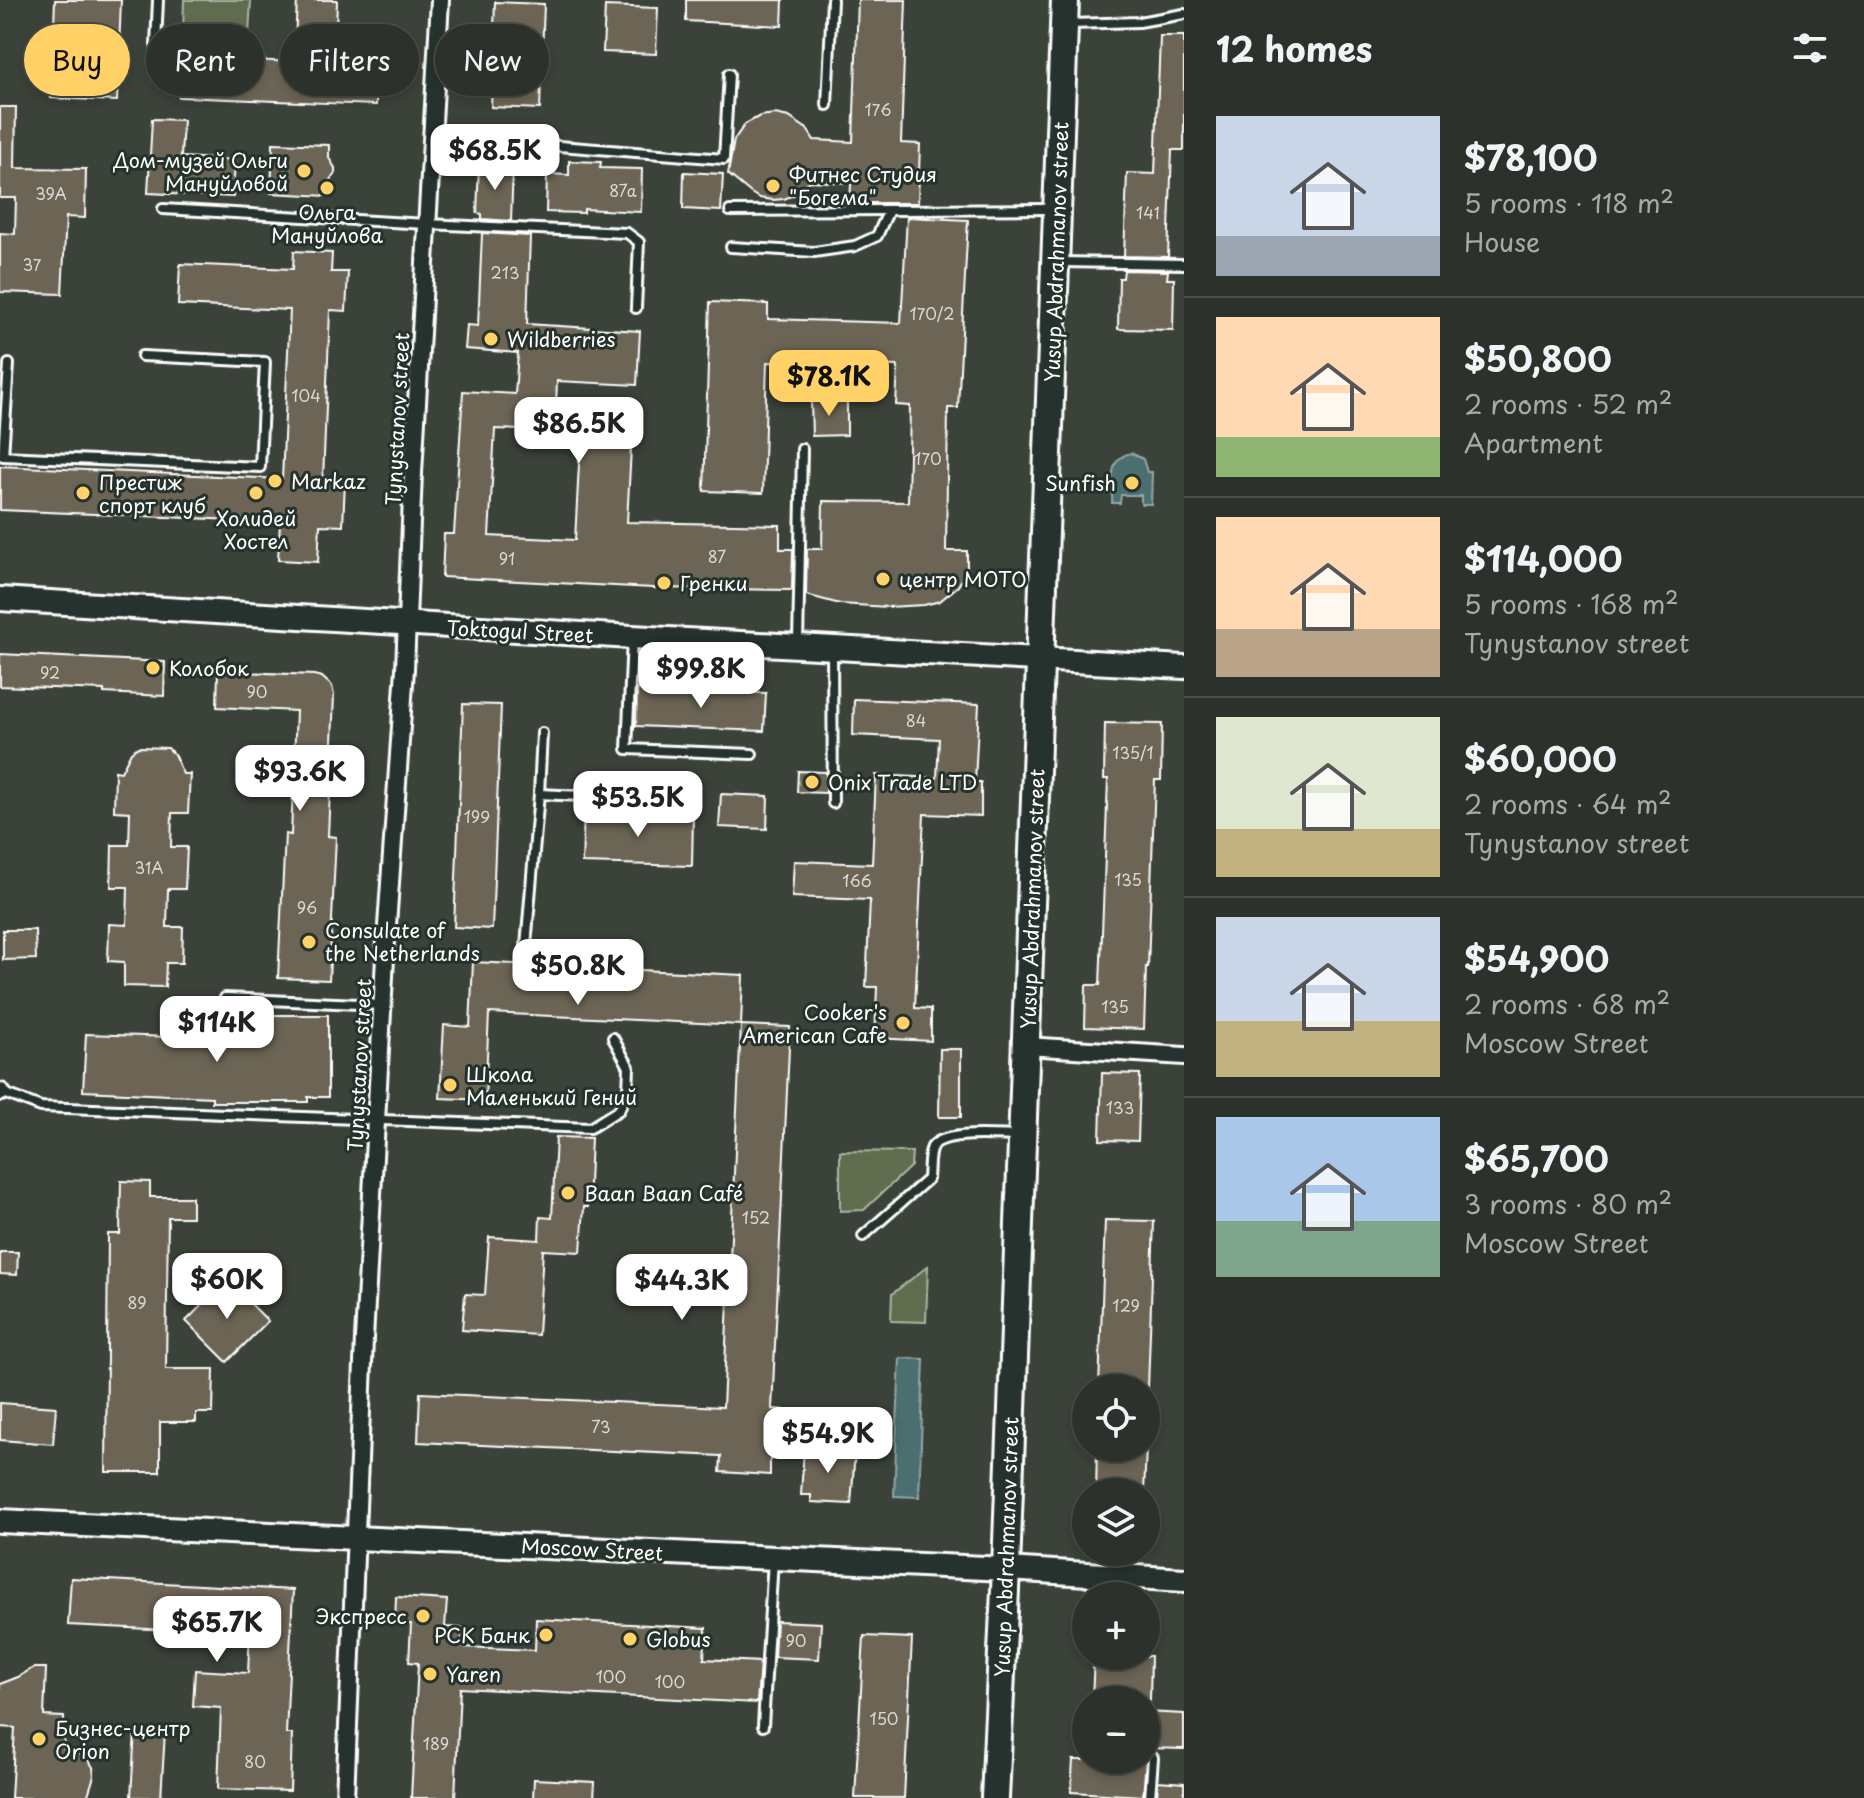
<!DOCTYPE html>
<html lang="en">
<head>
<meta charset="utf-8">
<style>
	:root { --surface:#2c322b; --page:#383e37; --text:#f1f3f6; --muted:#a6aaa9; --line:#484d47; --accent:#ffd166 }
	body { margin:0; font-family:"Playpen Sans",sans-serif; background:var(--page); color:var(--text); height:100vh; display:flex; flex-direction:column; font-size:30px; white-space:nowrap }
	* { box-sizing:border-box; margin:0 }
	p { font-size:26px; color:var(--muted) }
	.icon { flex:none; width:44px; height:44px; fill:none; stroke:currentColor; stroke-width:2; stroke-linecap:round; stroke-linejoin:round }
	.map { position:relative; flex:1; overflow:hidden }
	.drawer { display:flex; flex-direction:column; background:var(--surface); width:680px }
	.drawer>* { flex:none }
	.hud { position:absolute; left:24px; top:24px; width:760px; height:72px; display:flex; gap:16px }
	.tools { position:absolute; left:1072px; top:1374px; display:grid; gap:16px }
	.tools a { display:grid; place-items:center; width:88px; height:88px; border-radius:50%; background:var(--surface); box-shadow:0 4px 12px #0003,0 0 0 2px var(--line); font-size:40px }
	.price { position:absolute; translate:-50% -68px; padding:0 18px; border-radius:16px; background:#fff; color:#222; font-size:26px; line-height:52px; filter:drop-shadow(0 2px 4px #0008) }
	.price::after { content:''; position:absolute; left:50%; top:48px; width:24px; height:18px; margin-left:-12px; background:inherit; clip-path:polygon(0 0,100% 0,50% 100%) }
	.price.active { background:var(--accent); color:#111 }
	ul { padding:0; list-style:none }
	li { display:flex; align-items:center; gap:24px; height:200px; padding:0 32px }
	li+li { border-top:2px solid var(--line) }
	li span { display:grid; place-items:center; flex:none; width:224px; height:160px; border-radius:0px; color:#555 }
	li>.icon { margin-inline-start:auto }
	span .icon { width:96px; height:96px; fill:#fffc; stroke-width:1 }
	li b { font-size:34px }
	h2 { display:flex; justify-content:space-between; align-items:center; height:96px; padding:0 32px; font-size:34px }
	.chip { padding:0 28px; border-radius:36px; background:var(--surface); box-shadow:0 4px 12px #0003,0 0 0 2px var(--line); font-size:28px; line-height:72px }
	.chip.active { background:var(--accent); color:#111 }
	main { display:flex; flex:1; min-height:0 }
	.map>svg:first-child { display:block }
	.green { fill:#5f6c4d; stroke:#afb6a6; stroke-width:2 }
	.water { fill:#4b6e70; stroke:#93a8a9; stroke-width:2 }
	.building { fill:#6c6554; stroke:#fff; stroke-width:2 }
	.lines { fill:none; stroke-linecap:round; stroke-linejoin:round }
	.service-casing { stroke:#fff; stroke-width:14 }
	.minor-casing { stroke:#fff; stroke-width:22 }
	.secondary-casing { stroke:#fff; stroke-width:28 }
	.primary-casing { stroke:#fff; stroke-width:32 }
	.service { stroke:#26332d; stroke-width:8 }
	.minor { stroke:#26332d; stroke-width:16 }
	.secondary { stroke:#26332d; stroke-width:22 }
	.primary { stroke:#26332d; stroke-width:26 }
	.poi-dot { fill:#ffd166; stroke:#26332d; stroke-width:3 }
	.labels { text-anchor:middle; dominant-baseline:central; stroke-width:6; stroke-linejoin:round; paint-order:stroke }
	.number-label { font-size:16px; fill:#dad8d4 }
	.poi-label { font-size:20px; fill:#fff; stroke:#26332d; text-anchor:start }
	.street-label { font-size:20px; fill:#fff; stroke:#26332d }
</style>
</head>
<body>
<main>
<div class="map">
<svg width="1184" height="1798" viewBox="0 0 1184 1798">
	<rect width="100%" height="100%" fill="#3b4239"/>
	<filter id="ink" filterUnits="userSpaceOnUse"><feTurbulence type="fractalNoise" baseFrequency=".0125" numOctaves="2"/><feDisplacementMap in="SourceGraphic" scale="16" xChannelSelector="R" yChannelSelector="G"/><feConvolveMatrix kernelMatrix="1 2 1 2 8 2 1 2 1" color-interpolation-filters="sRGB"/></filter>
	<g filter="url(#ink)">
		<!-- green -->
		<g class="green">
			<polygon points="184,0 251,0 249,35 183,32"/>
			<polygon points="840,1151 912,1152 911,1166 864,1210 840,1211"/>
			<polygon points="928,1266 926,1322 891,1321 892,1294"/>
		</g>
		<!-- water -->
		<g class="water">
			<path d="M1131,453L1143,459L1147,472H1152L1151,504H1141V495H1121L1120,503H1112C1113,483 1107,458 1131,453Z"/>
			<polygon points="900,1358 924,1359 919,1497 894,1496"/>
		</g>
		<!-- building -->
		<g class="building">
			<polygon points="55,0 121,0 117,101 51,98"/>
			<polygon points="297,0 337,0 335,64 377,66 376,105 179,97 181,57 294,62"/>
			<polygon points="686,0 783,0 782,26 686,21"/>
			<polygon points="858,0 906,0 901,143 920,144 918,203 850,203 851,183 809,181 796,194 784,199 773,200 759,198 751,193 728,174 734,140 745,124 760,116 775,114 789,117 807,129 814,140 853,142"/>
			<polygon points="495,2 544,4 540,109 491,107"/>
			<polygon points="605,6 658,8 656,54 603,52"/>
			<polygon points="1160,36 1184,36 1184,150 1172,150 1168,257 1124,256 1127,173 1155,174"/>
			<polygon points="0,107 16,107 15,168 86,169 85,218 66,217 62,294 0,292 0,233 15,234 16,198 0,198"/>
			<polygon points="152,119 183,120 181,157 235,160 233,197 148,193"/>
			<polygon points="273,143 329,145 329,158 335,168 335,174 328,182 327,196 271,193"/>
			<polygon points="569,161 601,162 600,168 642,169 641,212 584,209 584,213 546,212 547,174 569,175"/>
			<polygon points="479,164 513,165 511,221 482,219 482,214 477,213"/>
			<polygon points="684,172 723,174 721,211 683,209"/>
			<polygon points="907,217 968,220 958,408 948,408 946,551 967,551 967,571 958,586 940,601 924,605 888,607 840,604 806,595 807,549 822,549 823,501 908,502 910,406 896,405 898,366 767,362 763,493 704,491 710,302 768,304 768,319 901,323"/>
			<polygon points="482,233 530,236 527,324 640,331 637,385 557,381 555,431 495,429 489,536 575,540 580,445 631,448 627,522 780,525 780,549 793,549 792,590 653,588 442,577 444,534 454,534 463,391 515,394 518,353 465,349 467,325 478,326"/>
			<polygon points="294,251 332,253 331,272 348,272 346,311 330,310 323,480 345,481 343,526 320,525 318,562 278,560 280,522 0,510 0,466 282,479 290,310 178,305 180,264 293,269"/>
			<polygon points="1124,270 1168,271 1167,279 1174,279 1173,330 1118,329 1119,278 1123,278"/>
			<polygon points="847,400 847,435 812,436 811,401"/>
			<polygon points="0,654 165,662 164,696 104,693 104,690 0,686"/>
			<polygon points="218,671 314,675 322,677 332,686 334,695 328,836 336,837 329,980 278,978 285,834 291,835 296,711 217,707"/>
			<polygon points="637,689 766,693 764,731 636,726"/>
			<polygon points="854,699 979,704 975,782 981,782 981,816 924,814 915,1008 931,1009 931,1041 875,1038 877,987 866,987 870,900 792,897 794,861 872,864 876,775 937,778 939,739 853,735"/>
			<polygon points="463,704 501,705 492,929 454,927"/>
			<polygon points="1105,723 1162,724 1161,780 1155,780 1148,967 1146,967 1144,1029 1085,1027 1086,985 1100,985 1108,779 1104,779"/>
			<polygon points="138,747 168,748 174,754 183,774 190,774 188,813 172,813 171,847 187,847 185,889 168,889 167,927 183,927 182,963 166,963 165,987 124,986 124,962 108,961 109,924 127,925 128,887 111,887 112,845 129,845 130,812 114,811 115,771 121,772 131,752"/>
			<polygon points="798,771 826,772 826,793 797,792"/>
			<polygon points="721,794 768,796 767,829 719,827"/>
			<polygon points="584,812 693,815 692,866 582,863"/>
			<polygon points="3,930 35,930 36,959 3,960"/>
			<polygon points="473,962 743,975 741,1025 489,1013 485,1100 440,1098 444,1025 470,1027"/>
			<polygon points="264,1015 328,1015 328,1097 308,1097 308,1102 212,1102 212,1097 83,1091 86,1034 201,1038 264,1038"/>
			<polygon points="741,1025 790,1027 772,1409 784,1410 781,1459 770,1459 770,1475 720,1472 721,1456 418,1442 420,1393 723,1407"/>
			<polygon points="940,1049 961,1049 961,1117 939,1117"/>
			<polygon points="1102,1073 1140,1074 1138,1141 1100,1140"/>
			<polygon points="556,1137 591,1138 588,1207 584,1207 581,1252 543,1250 538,1335 462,1330 465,1294 485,1295 489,1237 539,1240 540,1217 552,1218"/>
			<polygon points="121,1181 150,1182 150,1197 192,1197 192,1217 168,1217 166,1369 214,1369 213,1413 196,1413 196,1422 160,1422 160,1472 106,1472 108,1234 120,1234"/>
			<polygon points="1105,1220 1154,1221 1148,1388 1099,1388"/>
			<polygon points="0,1252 18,1252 17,1275 0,1274"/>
			<polygon points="227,1280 268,1321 227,1362 186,1321"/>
			<polygon points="0,1403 56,1407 53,1444 0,1440"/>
			<polygon points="804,1448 855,1451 851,1504 811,1502 811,1495 801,1495"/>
			<polygon points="1097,1448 1146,1448 1144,1492 1096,1492"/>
			<polygon points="71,1578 293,1590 286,1734 292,1734 290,1791 218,1789 221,1708 193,1706 195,1670 248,1673 250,1629 170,1624 169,1630 68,1625"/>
			<polygon points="396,1597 447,1600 445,1627 463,1628 462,1647 535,1650 536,1619 706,1628 704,1659 760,1662 757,1703 460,1688 455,1798 411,1798 418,1663 409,1662 411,1624 395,1624"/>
			<polygon points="776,1621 821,1623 819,1659 774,1657"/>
			<polygon points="864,1636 912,1638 904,1798 855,1798"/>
			<polygon points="1094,1656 1151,1656 1150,1700 1092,1700"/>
			<polygon points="33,1668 46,1668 44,1716 64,1717 64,1750 78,1753 88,1760 93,1767 94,1776 87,1798 11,1798 15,1728 0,1727 0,1684 18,1677"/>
			<polygon points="1146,1712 1184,1714 1184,1749 1146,1748"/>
			<polygon points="135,1730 165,1732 161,1798 131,1797"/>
			<polygon points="1073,1760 1146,1760 1143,1796 1071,1792"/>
			<polygon points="534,1779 595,1782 594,1798 533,1798"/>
			<polygon points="1158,1781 1184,1783 1184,1798 1157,1798"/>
		</g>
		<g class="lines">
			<!-- service casing -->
			<g class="service-casing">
				<g id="service">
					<polyline points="1070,24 1139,22 1184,14"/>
					<polyline points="156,45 158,0"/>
					<polyline points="827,105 832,0"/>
					<polyline points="432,136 724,159 729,74"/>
					<polyline points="163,209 427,224 627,233 639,242 636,308"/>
					<polyline points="730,211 1053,209"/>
					<polyline points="731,247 814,252 855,246 877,236 889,210"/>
					<polyline points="1060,262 1184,264"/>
					<polyline points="9,364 3,456 260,467 265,362 142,356"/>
					<polyline points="632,639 627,749 752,754"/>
					<polyline points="798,644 802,449"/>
					<polyline points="832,650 833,803"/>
					<polyline points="539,794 542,733"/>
					<polyline points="526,946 539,794 688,801"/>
					<polyline points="225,998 382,1005"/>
					<polyline points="1,1092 41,1107 590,1128 619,1110 628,1091 629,1067 613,1038"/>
					<path d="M863,1236L928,1179C929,1169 928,1155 932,1147C943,1130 999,1136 1018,1136"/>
					<polyline points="763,1726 773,1559"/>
					<polyline points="1150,1798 1153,1758"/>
				</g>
			</g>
			<!-- minor casing -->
			<g class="minor-casing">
				<g id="minor">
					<polyline points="1026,1046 1184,1056"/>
					<polyline points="0,1092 1,1092"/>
					<polyline points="345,1798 364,1339 386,940 405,669 413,473 440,0"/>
				</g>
			</g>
			<!-- secondary casing -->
			<g class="secondary-casing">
				<g id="secondary">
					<polyline points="0,599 632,637 1184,667"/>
					<polyline points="0,1521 1006,1569 1184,1580"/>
				</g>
			</g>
			<!-- primary casing -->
			<g class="primary-casing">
				<polyline id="primary" points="995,1798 1006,1569 1065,0"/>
			</g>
			<!-- service -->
			<use href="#service" class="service"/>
			<!-- minor -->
			<use href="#minor" class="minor"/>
			<!-- secondary -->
			<use href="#secondary" class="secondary"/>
			<!-- primary -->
			<use href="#primary" class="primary"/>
		</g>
	</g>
	<!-- markers -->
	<g class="poi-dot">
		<circle cx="304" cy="171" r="8"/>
		<circle cx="773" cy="186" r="8"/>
		<circle cx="327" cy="188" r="8"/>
		<circle cx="491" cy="339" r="8"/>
		<circle cx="275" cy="481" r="8"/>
		<circle cx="1132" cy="483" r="8"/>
		<circle cx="83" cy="493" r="8"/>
		<circle cx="256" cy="493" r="8"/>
		<circle cx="883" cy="579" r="8"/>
		<circle cx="664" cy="583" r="8"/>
		<circle cx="153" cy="668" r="8"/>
		<circle cx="812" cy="782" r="8"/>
		<circle cx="309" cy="942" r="8"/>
		<circle cx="903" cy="1023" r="8"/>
		<circle cx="450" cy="1085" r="8"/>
		<circle cx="568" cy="1193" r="8"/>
		<circle cx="423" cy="1616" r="8"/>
		<circle cx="546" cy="1635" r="8"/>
		<circle cx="630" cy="1639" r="8"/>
		<circle cx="430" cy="1674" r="8"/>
		<circle cx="39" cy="1739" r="8"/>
	</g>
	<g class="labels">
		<!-- number labels -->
		<g class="number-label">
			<text x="878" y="109">176</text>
			<text x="623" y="190">87а</text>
			<text x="51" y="193">39А</text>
			<text x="1148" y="212">141</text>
			<text x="32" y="264">37</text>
			<text x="505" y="272">213</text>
			<text x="932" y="313">170/2</text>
			<text x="306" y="395">104</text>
			<text x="928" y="458">170</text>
			<text x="717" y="556">87</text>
			<text x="507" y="558">91</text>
			<text x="50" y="672">92</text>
			<text x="257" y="691">90</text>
			<text x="916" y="720">84</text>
			<text x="1133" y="752">135/1</text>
			<text x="477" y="816">199</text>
			<text x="149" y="867">31А</text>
			<text x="1128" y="879">135</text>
			<text x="857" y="880">166</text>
			<text x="307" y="907">96</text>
			<text x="1115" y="1006">135</text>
			<text x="1120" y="1107">133</text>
			<text x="756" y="1217">152</text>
			<text x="137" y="1302">89</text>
			<text x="1126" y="1305">129</text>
			<text x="601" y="1426">73</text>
			<text x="796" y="1640">90</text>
			<text x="611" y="1676">100</text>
			<text x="670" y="1681">100</text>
			<text x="884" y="1718">150</text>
			<text x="436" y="1743">189</text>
			<text x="255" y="1761">80</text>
		</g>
		<!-- poi labels -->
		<g class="poi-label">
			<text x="288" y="160" text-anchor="end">Дом-музей Ольги<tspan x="288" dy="23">Мануйловой</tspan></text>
			<text x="789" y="174">Фитнес Студия<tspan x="789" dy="23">"Богема"</tspan></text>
			<text x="327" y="212" text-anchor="middle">Ольга<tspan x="327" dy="23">Мануйлова</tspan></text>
			<text x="507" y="339">Wildberries</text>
			<text x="291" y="481">Markaz</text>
			<text x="99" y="482">Престиж<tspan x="99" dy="23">спорт клуб</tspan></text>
			<text x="1116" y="483" text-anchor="end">Sunfish</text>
			<text x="256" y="518" text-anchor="middle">Холидей<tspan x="256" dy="23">Хостел</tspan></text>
			<text x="899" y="579">центр МОТО</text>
			<text x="680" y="583">Гренки</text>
			<text x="169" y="668">Колобок</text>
			<text x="828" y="782">Onix Trade LTD</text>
			<text x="325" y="930">Consulate of<tspan x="325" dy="23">the Netherlands</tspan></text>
			<text x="887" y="1012" text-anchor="end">Cooker's<tspan x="887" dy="23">American Cafe</tspan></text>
			<text x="466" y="1074">Школа<tspan x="466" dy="23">Маленький Гений</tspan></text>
			<text x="584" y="1193">Baan Baan Café</text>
			<text x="407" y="1616" text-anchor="end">Экспресс</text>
			<text x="530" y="1635" text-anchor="end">РСК Банк</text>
			<text x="646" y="1639">Globus</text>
			<text x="446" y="1674">Yaren</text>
			<text x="55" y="1728">Бизнес-центр<tspan x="55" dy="23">Orion</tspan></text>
		</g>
		<!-- street labels -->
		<g class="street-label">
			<text transform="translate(1056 252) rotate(-88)">Yusup Abdrahmanov street</text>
			<text transform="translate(397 419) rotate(-87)">Tynystanov street</text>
			<text transform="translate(520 631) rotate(3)">Toktogul Street</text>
			<text transform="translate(1032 899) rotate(-88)">Yusup Abdrahmanov street</text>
			<text transform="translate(359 1065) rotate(-87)">Tynystanov street</text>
			<text transform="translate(1006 1547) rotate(-88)">Yusup Abdrahmanov street</text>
			<text transform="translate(592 1549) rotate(3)">Moscow Street</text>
		</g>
	</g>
</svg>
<div class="tools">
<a><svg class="icon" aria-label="locate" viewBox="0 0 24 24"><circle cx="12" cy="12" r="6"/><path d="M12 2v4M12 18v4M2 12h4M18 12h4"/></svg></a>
<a><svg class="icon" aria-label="layers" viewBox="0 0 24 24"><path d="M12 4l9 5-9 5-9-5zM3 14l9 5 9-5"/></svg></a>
<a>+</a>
<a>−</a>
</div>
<b class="price" style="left:495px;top:192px">$68.5K</b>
<b class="price active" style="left:829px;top:418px">$78.1K</b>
<b class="price" style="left:579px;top:465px">$86.5K</b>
<b class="price" style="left:701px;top:710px">$99.8K</b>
<b class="price" style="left:300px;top:813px">$93.6K</b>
<b class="price" style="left:638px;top:839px">$53.5K</b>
<b class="price" style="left:578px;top:1007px">$50.8K</b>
<b class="price" style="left:217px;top:1064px">$114K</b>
<b class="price" style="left:227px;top:1321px">$60K</b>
<b class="price" style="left:682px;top:1322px">$44.3K</b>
<b class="price" style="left:828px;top:1475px">$54.9K</b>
<b class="price" style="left:217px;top:1664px">$65.7K</b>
<div class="hud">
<a class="chip active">Buy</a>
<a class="chip">Rent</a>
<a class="chip">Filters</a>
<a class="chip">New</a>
</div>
</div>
<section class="drawer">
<h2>12 homes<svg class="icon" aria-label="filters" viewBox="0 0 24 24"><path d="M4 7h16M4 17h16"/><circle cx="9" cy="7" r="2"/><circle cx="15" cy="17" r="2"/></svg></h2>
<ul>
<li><span style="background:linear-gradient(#c9d6e8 75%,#9aa5b1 0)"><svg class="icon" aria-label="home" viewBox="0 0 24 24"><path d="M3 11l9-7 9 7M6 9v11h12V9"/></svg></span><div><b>$78,100</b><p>5 rooms · 118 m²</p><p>House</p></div></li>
<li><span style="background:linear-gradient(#ffd9b3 75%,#8fb573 0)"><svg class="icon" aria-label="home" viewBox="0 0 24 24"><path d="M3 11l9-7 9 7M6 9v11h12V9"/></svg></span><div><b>$50,800</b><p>2 rooms · 52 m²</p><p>Apartment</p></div></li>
<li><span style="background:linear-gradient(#ffd9b3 70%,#b9a48a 0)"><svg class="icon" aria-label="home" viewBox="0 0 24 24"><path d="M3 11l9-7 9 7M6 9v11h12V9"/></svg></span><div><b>$114,000</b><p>5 rooms · 168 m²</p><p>Tynystanov street</p></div></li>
<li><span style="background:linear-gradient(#dfe7d0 70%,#c2b280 0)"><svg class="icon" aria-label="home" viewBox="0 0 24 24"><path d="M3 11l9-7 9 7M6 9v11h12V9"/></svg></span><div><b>$60,000</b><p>2 rooms · 64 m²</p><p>Tynystanov street</p></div></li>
<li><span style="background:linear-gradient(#c9d6e8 65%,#c2b280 0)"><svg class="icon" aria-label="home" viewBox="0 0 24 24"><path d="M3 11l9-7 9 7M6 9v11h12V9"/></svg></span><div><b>$54,900</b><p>2 rooms · 68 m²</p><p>Moscow Street</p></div></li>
<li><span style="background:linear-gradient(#a9c7e8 65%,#7fa58c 0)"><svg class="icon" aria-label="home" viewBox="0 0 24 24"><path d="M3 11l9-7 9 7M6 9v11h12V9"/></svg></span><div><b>$65,700</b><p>3 rooms · 80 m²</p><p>Moscow Street</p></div></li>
</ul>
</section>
</main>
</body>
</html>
